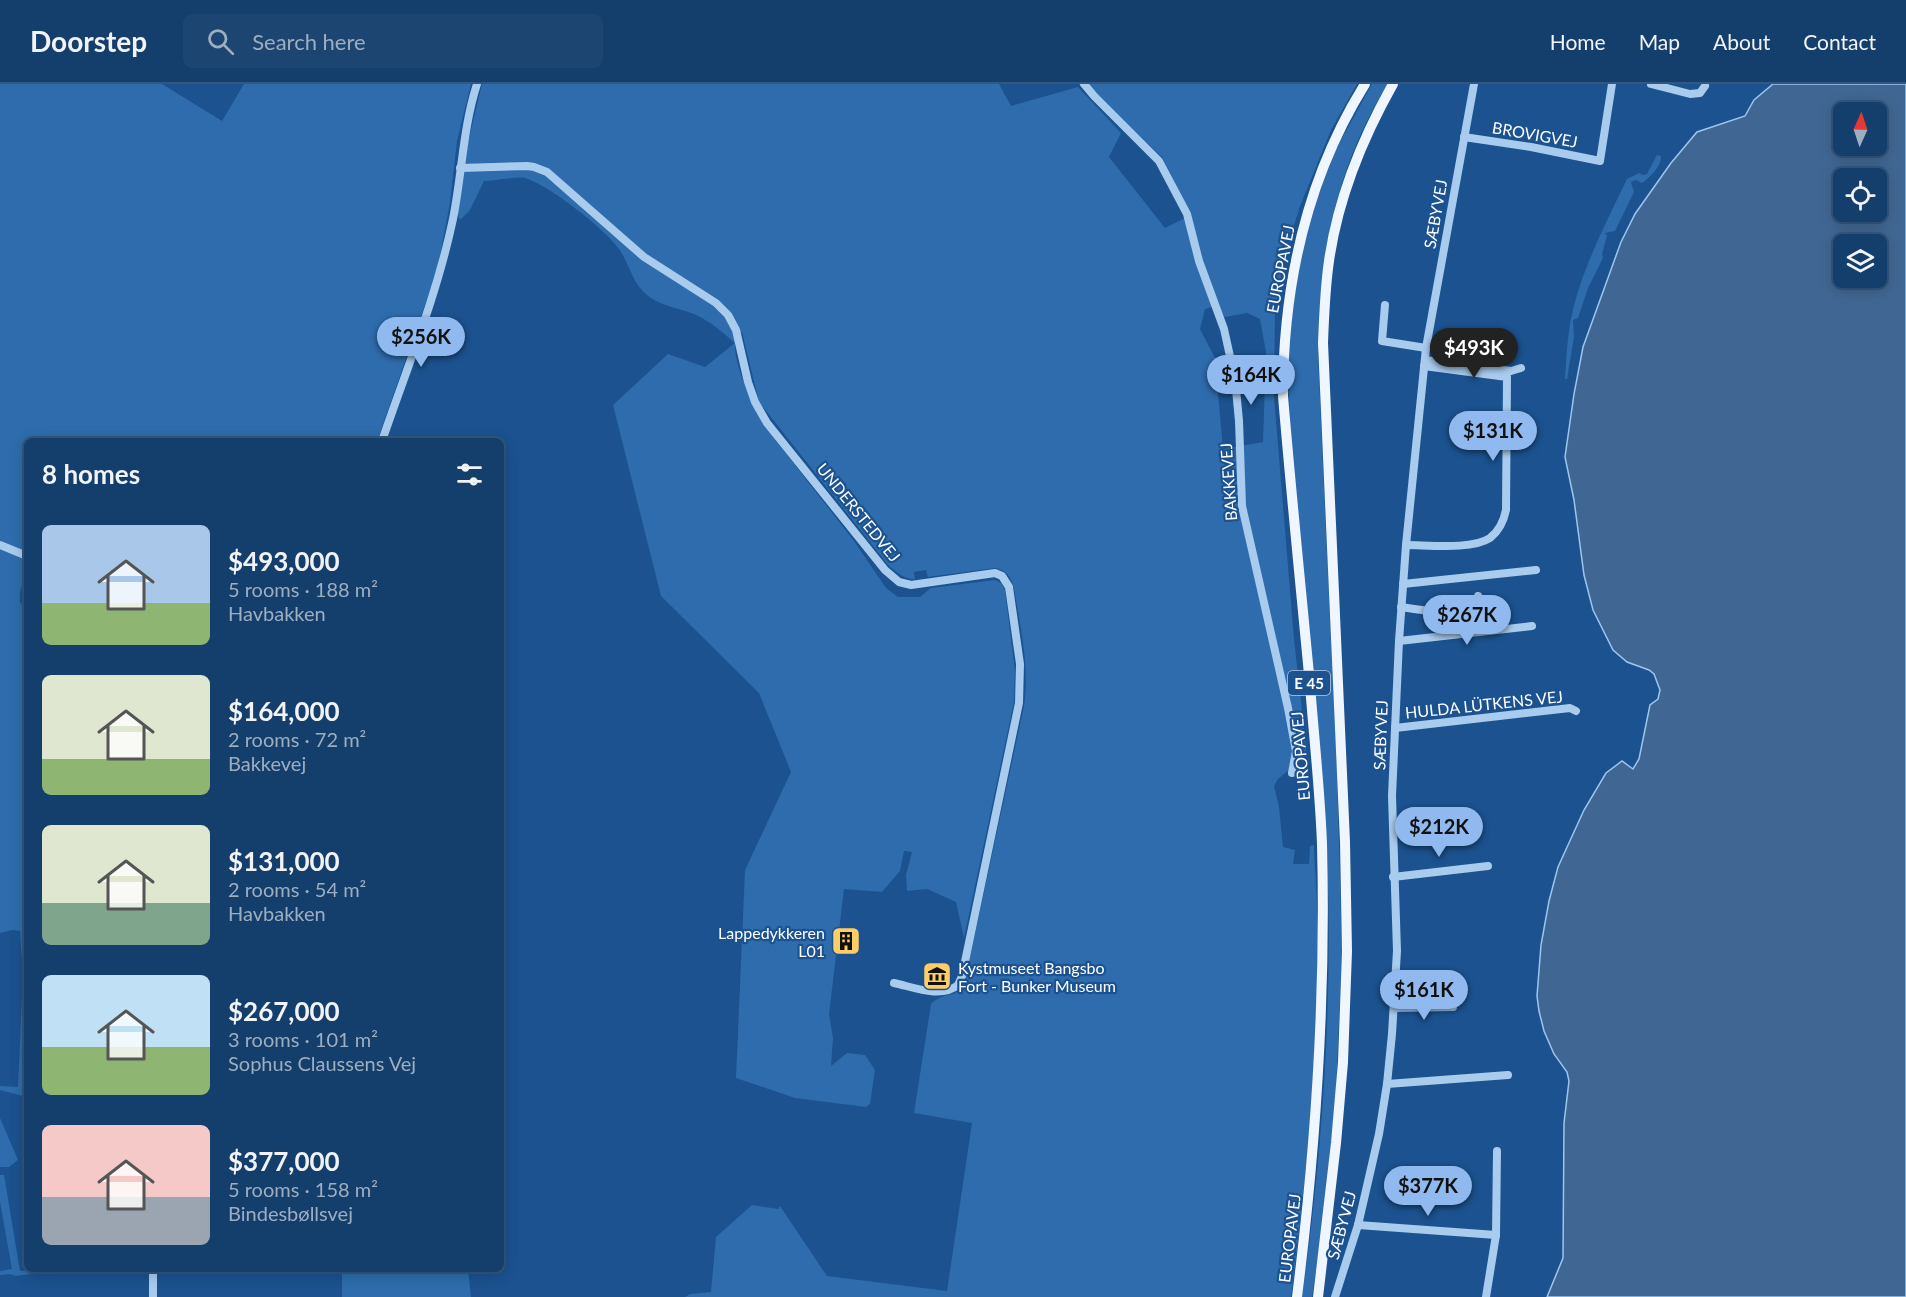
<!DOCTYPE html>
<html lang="en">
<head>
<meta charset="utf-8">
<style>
	:root { --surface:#143e6b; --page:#1d4571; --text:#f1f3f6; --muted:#9daec1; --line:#33577e; --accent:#90b9f0 }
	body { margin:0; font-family:Lato,sans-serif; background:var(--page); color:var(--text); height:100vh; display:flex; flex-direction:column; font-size:22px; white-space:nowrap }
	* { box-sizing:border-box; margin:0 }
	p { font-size:20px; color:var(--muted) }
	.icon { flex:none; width:33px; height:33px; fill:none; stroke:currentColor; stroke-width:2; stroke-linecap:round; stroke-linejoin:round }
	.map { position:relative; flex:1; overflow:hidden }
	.side { position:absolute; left:24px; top:354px; width:480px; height:834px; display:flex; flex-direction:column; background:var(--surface); border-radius:9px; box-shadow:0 3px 15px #0003,0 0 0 2px var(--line) }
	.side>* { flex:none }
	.needle { width:39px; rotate:3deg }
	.controls { position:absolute; left:1833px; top:18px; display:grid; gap:12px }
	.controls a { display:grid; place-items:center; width:54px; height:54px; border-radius:9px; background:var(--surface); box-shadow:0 3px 15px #0003,0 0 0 2px var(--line); font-size:30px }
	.price { position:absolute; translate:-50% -51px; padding:0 14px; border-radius:21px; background:var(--accent); color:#111; font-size:20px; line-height:39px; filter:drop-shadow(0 2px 3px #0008) }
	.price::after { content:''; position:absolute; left:50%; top:36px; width:18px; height:14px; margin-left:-9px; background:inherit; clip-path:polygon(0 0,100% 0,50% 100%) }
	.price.on { background:#222; color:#fff }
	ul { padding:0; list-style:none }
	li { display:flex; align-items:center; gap:18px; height:150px; padding:0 18px }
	li span { display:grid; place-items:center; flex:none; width:168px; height:120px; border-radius:9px; color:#555 }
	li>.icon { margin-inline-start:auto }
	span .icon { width:72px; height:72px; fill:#fffc; stroke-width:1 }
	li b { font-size:26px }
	h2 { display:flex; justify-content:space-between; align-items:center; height:72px; padding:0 18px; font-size:26px }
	header { display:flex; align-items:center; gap:36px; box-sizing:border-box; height:84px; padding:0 30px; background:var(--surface); border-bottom:2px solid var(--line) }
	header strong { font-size:28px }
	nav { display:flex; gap:33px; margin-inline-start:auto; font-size:21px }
	.search { width:420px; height:54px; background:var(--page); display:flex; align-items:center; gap:15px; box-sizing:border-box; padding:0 21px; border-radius:9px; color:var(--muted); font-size:22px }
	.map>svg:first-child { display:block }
	.green { fill:#2e6cad; fill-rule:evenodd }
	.water { fill:#406793; stroke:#9cc6f0; stroke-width:1.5; fill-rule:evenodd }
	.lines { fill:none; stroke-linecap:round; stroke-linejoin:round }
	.minor { stroke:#a9cbee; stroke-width:8 }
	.major { stroke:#f0f6ff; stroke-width:10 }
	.labels { text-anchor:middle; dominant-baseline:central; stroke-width:4.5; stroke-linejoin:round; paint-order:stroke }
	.shield { fill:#1b528f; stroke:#bbcbdd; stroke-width:1.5 }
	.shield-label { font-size:15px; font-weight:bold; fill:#fff }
	.street-label { font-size:16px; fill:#fff; stroke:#1b528f }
	.poi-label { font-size:16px; fill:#fff; stroke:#1b528f; text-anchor:end }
</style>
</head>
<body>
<header>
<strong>Doorstep</strong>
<div class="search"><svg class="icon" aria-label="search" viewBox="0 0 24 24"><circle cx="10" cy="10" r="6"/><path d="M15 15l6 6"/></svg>Search here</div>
<nav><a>Home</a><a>Map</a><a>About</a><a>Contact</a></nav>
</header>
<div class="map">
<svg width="1906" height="1213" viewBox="0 0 1906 1213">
	<rect width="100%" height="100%" fill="#1b528f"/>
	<!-- green -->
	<g class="green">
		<polygon points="0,0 162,0 222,37 244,0 471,0 457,57 450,119 437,187 377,357 27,357 27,484 20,509 20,518 27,526 27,896 24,996 27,1004 27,1013 0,1006 0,1002 18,1003 23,890 20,847 12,846 0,849"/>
		<path d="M482,0H999L1011,22L1078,3L1121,49L1109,73L1165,144L1191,131L1162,73L1095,10L1089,0H1357L1331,46L1300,122L1285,171L1275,225L1274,312L1294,555L1310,698L1303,674L1292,667L1289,686L1278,695L1274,702L1279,723L1283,763L1295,766L1293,780H1309L1310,762L1314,761C1315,796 1319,832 1318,867C1317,983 1306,1098 1291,1213H685L690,1210L711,1208L716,1153L752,1121L778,1125L780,1122L827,1192L947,1207L972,1039L914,1029L931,920C948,904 958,919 966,892L1024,622C1030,582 1020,543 1014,504C1010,491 1007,487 995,484L928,493L926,486L914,488L915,495C905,496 897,488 889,482L759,318L742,248C740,251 736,256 735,260C734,281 753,322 763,340L854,457L886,504L898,513H920L931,504L995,496L1001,499L1005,506L1015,587L1014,618L964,854L956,818L927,805L907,807L906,791L912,768L904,767L900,787L882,808L844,805L829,930L833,954L831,982L847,969L865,971L875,986L870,1020L866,1023L795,1014L736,994L745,786L791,688L759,609L661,512L613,321L668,270L705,283L735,259C722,248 710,237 694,230C679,224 660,222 647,211C632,199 630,181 619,165C605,145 549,101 525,94C518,92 494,97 484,97L470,126L460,136L457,128L468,58ZM1212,223L1225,233L1247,229L1260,235L1266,268L1263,358L1223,365L1215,274L1200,245L1205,225Z"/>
		<path d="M1372,0H1388C1336,81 1318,177 1318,272L1337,689L1342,864L1336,1010L1324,1133L1312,1213H1302C1323,1066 1333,917 1327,769L1290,345L1288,262L1299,179L1312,128L1336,65Z"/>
		<path d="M1657,71L1661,72C1662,81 1650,94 1642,99L1636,96L1631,98L1634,108L1615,147L1605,149L1607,152L1602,170L1603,174L1588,204L1578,234L1573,236L1574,253L1567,295H1565C1566,277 1567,258 1570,240C1579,190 1605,141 1627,95L1639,89L1643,91L1647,90Z"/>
		<polygon points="0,1034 18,1076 9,1083 0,1083"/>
		<polygon points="0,1091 4,1091 20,1187 69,1185 16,1192 10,1190 0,1191 0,1187 12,1185 0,1118"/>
		<polygon points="342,1185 468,1185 471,1213 342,1213"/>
	</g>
	<!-- water -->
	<path class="water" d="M1773,0H1906V1213H1547L1563,1174L1564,1039L1569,997L1567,988L1554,970L1544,947L1539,927L1537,912L1541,861L1549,817L1558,783L1568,761L1584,726L1606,689L1622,677L1633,685L1639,675L1650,621L1658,615L1660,606L1654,590L1649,586L1627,578L1613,566L1593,526L1584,491L1574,416L1565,373L1574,310L1583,263L1621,158L1635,130L1671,79L1697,48L1745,32L1754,16ZM1844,28H1876V62H1844ZM1844,94H1876V128H1844ZM1844,160H1876V194H1844Z"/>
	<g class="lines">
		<!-- minor -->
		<g class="minor">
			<polyline points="1084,0 1094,12 1159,77 1187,130 1199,177 1224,245 1235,295 1239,337 1242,422 1288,624 1296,667 1292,689"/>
			<polyline points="1651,0 1690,10 1700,9 1705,2"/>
			<polyline points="1464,53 1531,63 1600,77 1612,0"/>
			<path d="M460,84L527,82L534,83L547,88L644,173L716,219L728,231L736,246L748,298L755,318L767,339L885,486L899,498L911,501L995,489L1002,492L1009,503L1020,580L1019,619L962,892L958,901C941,915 913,903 894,899"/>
			<polyline points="1385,221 1382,257 1426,264"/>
			<polyline points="1425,276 1511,287 1521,284"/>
			<path d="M382,357C407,284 437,211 453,135C462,90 463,43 477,0"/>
			<polyline points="0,461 27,472"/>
			<path d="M1406,461C1428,461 1472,466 1490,454C1499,447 1504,436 1506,426L1507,293L1424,282"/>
			<polyline points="1403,500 1536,486"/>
			<path d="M1401,523C1421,526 1462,533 1477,520L1478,512"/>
			<polyline points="1399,557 1532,542"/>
			<polyline points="1395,644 1570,624 1576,627"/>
			<polyline points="1393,793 1488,782"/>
			<polyline points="1394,924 1453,923"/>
			<polyline points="1387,1000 1508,991"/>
			<polyline points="1358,1141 1496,1151"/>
			<polyline points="153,1185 153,1213"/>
			<polyline points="1335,1213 1358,1141 1379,1050 1387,1000 1392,950 1397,867 1392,712 1399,557 1406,461 1426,264 1474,0"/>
			<polyline points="1486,1213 1496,1151 1497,1067"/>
		</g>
		<!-- major -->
		<g class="major">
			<path d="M1297,1213C1316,1062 1326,912 1322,760C1320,707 1314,654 1310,601C1301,505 1291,408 1283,312C1283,200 1306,95 1365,0"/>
			<path d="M1318,1213L1336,1059L1343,978L1347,867L1345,758L1323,259C1324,232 1325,204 1329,177C1338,114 1362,55 1393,0"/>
		</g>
	</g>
	<!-- icons -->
	<defs>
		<g id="building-square" transform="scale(1.5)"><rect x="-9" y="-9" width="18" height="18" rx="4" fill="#ffcd66" stroke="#1b528f"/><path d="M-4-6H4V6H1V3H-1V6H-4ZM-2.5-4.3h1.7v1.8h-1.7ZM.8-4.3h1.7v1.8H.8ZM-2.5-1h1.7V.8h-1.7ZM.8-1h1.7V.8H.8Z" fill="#111"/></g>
		<g id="museum-square" transform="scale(1.5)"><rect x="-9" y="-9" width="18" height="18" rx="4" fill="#ffcd66" stroke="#1b528f"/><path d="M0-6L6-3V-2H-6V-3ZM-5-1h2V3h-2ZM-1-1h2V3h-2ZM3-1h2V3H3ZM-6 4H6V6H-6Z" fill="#111"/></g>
	</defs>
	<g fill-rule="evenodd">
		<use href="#building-square" x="846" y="857"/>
		<use href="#museum-square" x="937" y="892"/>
	</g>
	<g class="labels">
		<!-- shield labels -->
		<rect class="shield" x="1288" y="587" width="42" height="24" rx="4.5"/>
		<g class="shield-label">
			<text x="1309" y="599">E 45</text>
		</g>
		<!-- street labels -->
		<g class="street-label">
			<text transform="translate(1535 50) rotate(10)">BROVIGVEJ</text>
			<text transform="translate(1435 130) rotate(-80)">SÆBYVEJ</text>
			<text transform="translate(1280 185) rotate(-79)">EUROPAVEJ</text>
			<text transform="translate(1228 398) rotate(-94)">BAKKEVEJ</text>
			<text transform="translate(859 428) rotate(51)">UNDERSTEDVEJ</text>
			<text transform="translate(1484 620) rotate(-6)">HULDA LÜTKENS VEJ</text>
			<text transform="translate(1380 651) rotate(-88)">SÆBYVEJ</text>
			<text transform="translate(1300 672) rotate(-95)">EUROPAVEJ</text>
			<text transform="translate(1341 1141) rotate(-75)">SÆBYVEJ</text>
			<text transform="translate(1289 1154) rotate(-83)">EUROPAVEJ</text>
		</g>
		<!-- poi labels -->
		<g class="poi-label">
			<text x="825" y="848">Lappedykkeren<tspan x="825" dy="18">L01</tspan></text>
			<text x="958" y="883" text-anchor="start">Kystmuseet Bangsbo<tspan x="958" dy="18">Fort - Bunker Museum</tspan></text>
		</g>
	</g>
</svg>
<div class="controls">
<a><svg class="needle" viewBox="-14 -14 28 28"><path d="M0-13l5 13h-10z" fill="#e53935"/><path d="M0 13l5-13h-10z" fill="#9daec1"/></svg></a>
<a><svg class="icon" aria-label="locate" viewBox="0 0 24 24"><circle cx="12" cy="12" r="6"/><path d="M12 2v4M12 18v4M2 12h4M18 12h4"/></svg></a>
<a><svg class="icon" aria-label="layers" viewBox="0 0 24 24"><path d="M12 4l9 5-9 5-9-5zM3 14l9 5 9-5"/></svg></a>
</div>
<b class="price" style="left:421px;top:284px">$256K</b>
<b class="price on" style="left:1474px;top:295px">$493K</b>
<b class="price" style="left:1251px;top:322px">$164K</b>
<b class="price" style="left:1493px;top:378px">$131K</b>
<b class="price" style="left:1467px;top:562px">$267K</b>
<b class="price" style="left:1439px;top:774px">$212K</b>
<b class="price" style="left:1424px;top:937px">$161K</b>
<b class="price" style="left:1428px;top:1133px">$377K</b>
<section class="side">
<h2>8 homes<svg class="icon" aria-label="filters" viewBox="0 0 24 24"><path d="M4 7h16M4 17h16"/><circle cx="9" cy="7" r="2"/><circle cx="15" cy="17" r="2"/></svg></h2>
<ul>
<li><span style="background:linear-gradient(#a9c7e8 65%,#8fb573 0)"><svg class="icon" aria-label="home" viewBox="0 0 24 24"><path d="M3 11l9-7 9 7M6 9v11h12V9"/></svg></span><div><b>$493,000</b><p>5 rooms · 188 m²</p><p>Havbakken</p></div></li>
<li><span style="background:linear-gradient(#dfe7d0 70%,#8fb573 0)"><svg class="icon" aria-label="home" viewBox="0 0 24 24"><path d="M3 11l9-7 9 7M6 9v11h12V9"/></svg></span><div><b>$164,000</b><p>2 rooms · 72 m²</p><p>Bakkevej</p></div></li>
<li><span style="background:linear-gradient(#dfe7d0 65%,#7fa58c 0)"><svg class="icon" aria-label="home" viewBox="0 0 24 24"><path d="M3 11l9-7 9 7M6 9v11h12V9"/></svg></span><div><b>$131,000</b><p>2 rooms · 54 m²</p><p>Havbakken</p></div></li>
<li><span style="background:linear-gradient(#bfe0f5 60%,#8fb573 0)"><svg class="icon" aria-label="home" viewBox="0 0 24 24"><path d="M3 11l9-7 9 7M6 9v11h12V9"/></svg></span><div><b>$267,000</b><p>3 rooms · 101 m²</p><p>Sophus Claussens Vej</p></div></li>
<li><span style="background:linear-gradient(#f6c9c9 60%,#9aa5b1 0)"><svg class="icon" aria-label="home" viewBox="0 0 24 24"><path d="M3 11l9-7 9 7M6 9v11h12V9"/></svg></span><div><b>$377,000</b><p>5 rooms · 158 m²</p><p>Bindesbøllsvej</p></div></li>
</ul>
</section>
</div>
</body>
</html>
